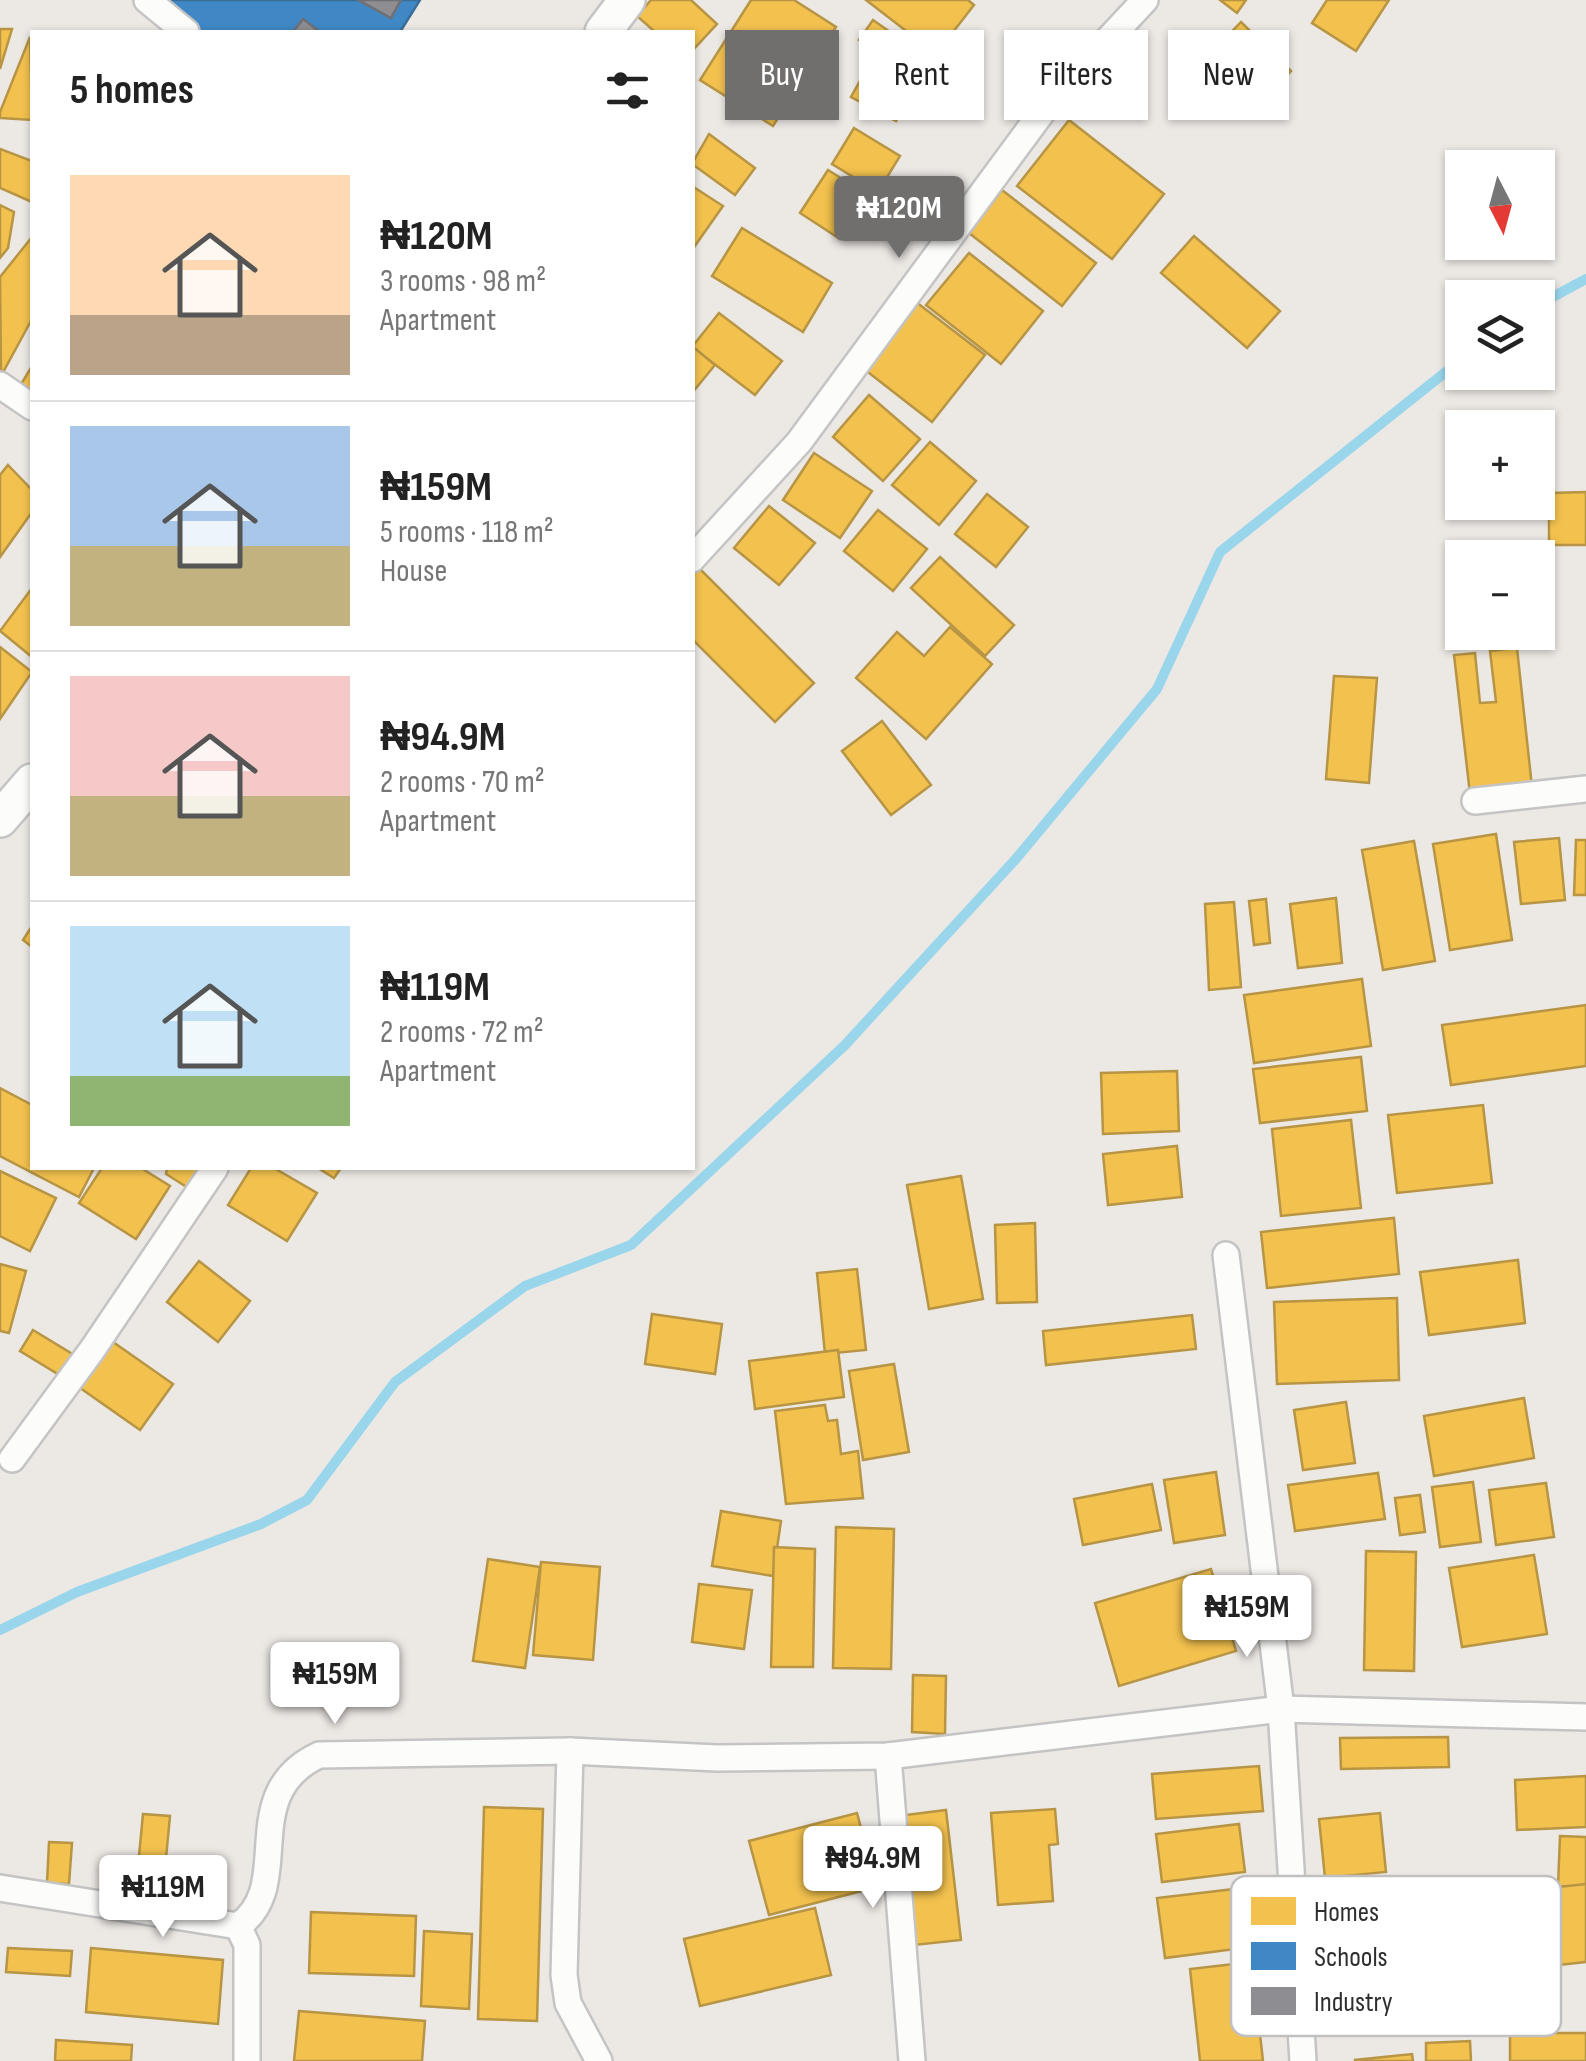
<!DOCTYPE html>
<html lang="en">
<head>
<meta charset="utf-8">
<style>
	:root { --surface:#fff; --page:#f6f6f6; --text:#222; --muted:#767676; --line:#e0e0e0; --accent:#706f6e }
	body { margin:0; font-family:"Sofia Sans Condensed",sans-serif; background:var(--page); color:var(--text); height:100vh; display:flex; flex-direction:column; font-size:38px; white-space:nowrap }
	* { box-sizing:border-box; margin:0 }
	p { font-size:32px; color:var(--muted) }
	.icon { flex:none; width:55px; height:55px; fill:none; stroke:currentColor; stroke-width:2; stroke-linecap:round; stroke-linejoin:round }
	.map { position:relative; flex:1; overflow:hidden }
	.details { position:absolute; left:30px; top:30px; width:665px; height:1140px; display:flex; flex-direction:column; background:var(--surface); border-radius:0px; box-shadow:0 2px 8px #0004 }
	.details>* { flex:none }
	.banner { position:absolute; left:725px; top:30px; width:710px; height:90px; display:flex; gap:20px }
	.needle { width:65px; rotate:174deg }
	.buttons { position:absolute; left:1445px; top:150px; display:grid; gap:20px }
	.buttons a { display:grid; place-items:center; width:110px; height:110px; border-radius:0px; background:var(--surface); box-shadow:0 2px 8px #0004; font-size:50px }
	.price { position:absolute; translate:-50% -85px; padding:0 22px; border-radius:10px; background:#fff; color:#222; font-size:32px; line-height:65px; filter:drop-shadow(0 2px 5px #0008) }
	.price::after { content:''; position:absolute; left:50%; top:60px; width:30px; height:22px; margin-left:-15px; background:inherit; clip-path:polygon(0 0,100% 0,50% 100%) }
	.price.current { background:var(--accent); color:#fff }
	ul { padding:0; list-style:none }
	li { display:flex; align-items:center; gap:30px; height:250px; padding:0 40px }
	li+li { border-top:2px solid var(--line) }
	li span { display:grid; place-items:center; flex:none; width:280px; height:200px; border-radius:0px; color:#555 }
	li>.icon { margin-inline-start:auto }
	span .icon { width:120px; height:120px; fill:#fffc; stroke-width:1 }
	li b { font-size:42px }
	h2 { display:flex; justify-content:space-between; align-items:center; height:120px; padding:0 40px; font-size:42px }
	.chip { padding:0 35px; border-radius:0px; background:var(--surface); box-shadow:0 2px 8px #0004; font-size:35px; line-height:90px }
	.chip.current { background:var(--accent); color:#fff }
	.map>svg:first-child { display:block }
	.homes { fill:#f2c14e; stroke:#b79544; stroke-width:2.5 }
	.schools { fill:#3f88c5; stroke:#3a6d98; stroke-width:2.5 }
	.industry { fill:#8d8d92; stroke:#707074; stroke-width:2.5 }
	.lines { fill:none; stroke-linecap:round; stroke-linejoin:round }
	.stream { stroke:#99d6ec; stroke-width:10 }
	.street-casing { stroke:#c5c4c5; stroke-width:30 }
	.secondary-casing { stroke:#c5c4c5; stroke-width:40 }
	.street { stroke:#fcfcfb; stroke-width:25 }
	.secondary { stroke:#fcfcfb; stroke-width:35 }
	.key { fill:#fff; stroke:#c0c0c0; stroke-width:2.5 }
	.key-label { font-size:28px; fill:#2e2e2e }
</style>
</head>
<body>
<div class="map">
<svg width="1586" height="2061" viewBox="0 0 1586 2061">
	<rect width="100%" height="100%" fill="#ece8e4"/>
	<!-- homes -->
	<g class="homes">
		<polygon points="651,0 691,0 717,24 692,51 692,32 655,32 637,16"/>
		<polygon points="751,0 794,0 836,27 773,126 700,80"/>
		<polygon points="866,0 968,0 974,5 936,54"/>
		<polygon points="1220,0 1246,0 1237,13"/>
		<polygon points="1327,0 1389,0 1356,51 1312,23"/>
		<polygon points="873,20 933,62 919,82 859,40"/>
		<polygon points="1241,22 1291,71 1259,104 1209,55"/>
		<polygon points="0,29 12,29 0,69"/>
		<polygon points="30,37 32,120 0,118 0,112"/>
		<polygon points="871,61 916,85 896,121 851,97"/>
		<polygon points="1069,120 1164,194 1112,259 1017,186"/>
		<polygon points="854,128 900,156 878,192 832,164"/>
		<polygon points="709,134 755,168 735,195 692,164"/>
		<polygon points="0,149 32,161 32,202 0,188"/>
		<polygon points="828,170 868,195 840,239 800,213"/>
		<polygon points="692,186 723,206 692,250"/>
		<polygon points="1002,190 1096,263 1062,306 969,233"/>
		<polygon points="0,205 14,212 8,248 0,258"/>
		<polygon points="742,228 832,283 803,332 712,276"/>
		<polygon points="1194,236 1280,311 1247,348 1161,273"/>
		<polygon points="32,237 32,319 1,376 0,277"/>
		<polygon points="969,253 1043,311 1001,364 926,305"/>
		<polygon points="907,295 985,355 932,422 855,362"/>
		<polygon points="719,313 782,361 755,395 692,347"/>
		<polygon points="692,346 715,365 692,393"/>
		<polygon points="32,366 32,391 20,386"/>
		<polygon points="869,395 920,439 883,481 833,437"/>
		<polygon points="930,442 976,481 939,525 892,485"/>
		<polygon points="814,453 872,491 840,538 783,500"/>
		<polygon points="8,465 32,490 32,512 0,557 0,475"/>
		<polygon points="1586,492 1586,545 1549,545 1549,493"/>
		<polygon points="987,494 1028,527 996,567 955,534"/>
		<polygon points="769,506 815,543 779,585 734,548"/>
		<polygon points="878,510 927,549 893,591 844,551"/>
		<polygon points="940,557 1014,625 985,656 911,588"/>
		<polygon points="698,567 814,683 775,722 692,639 692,573"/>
		<polygon points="32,588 32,657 0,631"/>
		<polygon points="950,627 992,664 926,739 856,678 897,632 924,656"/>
		<polygon points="0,647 32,672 0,719"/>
		<polygon points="1517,648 1532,787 1470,794 1454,655 1475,653 1480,703 1496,702 1490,651"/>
		<polygon points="1334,676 1377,678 1369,783 1326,779"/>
		<polygon points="882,721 931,785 891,815 842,751"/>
		<polygon points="1496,834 1512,940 1450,950 1433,844"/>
		<polygon points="1559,838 1565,900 1521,904 1514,842"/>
		<polygon points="1576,840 1586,840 1586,895 1574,895"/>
		<polygon points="1414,841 1435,961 1383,970 1362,850"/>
		<polygon points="1336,898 1342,963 1298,968 1290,904"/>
		<polygon points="1266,899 1270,943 1254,945 1249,901"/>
		<polygon points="1234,902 1241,987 1209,990 1205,904"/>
		<polygon points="32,926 32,947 23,940"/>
		<polygon points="1362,979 1371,1046 1254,1063 1244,995"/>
		<polygon points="1586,1005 1586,1066 1451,1085 1442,1025"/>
		<polygon points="1361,1057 1367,1111 1260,1123 1253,1069"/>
		<polygon points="1177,1071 1179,1131 1103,1134 1101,1073"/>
		<polygon points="0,1088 32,1105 32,1168 94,1168 79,1197 0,1156"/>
		<polygon points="1483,1105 1492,1183 1397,1193 1388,1115"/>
		<polygon points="1351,1120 1361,1208 1281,1216 1272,1129"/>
		<polygon points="1177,1146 1182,1197 1108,1205 1103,1154"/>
		<polygon points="102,1168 141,1168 170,1186 136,1239 79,1203"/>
		<polygon points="167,1168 207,1168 193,1191 166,1174"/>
		<polygon points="251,1168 274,1168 317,1193 287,1241 228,1205"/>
		<polygon points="318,1168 341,1168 334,1178"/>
		<polygon points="0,1171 56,1198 30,1251 0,1236"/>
		<polygon points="961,1176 983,1299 929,1309 907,1185"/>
		<polygon points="1394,1218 1399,1274 1267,1288 1261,1232"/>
		<polygon points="1035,1223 1037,1302 997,1303 995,1225"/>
		<polygon points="1518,1260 1525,1323 1429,1335 1420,1272"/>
		<polygon points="199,1261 250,1301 218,1342 167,1302"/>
		<polygon points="0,1264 26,1271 9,1333 0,1331"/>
		<polygon points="857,1269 866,1350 825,1354 817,1273"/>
		<polygon points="1397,1298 1399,1380 1277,1384 1274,1302"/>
		<polygon points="652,1314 722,1324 715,1374 645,1364"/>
		<polygon points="1192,1315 1196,1349 1046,1365 1043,1331"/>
		<polygon points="33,1330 74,1355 61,1376 20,1351"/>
		<polygon points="96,1330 173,1384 140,1430 63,1376"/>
		<polygon points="838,1350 844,1397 755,1409 749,1361"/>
		<polygon points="894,1364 909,1452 863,1460 849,1371"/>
		<polygon points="1524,1398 1534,1458 1434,1476 1424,1416"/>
		<polygon points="1346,1402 1355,1463 1303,1470 1294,1410"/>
		<polygon points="825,1405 828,1421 837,1420 841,1454 858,1451 863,1498 786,1504 775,1411"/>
		<polygon points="1216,1472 1225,1535 1174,1543 1164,1480"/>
		<polygon points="1378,1473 1385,1519 1295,1531 1288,1485"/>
		<polygon points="1473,1482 1481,1542 1440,1547 1432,1487"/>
		<polygon points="1546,1483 1554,1537 1496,1545 1489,1490"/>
		<polygon points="1152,1484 1161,1530 1083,1545 1074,1499"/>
		<polygon points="1420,1495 1425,1532 1400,1535 1395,1498"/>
		<polygon points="721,1511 781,1521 773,1576 712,1566"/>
		<polygon points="836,1527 894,1529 891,1669 833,1668"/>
		<polygon points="774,1547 815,1549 813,1667 771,1667"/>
		<polygon points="1366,1551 1416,1552 1414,1671 1364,1670"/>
		<polygon points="1534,1555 1547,1634 1462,1647 1449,1568"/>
		<polygon points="488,1559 540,1567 525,1668 473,1661"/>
		<polygon points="541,1562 600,1567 593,1660 533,1655"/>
		<polygon points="1211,1569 1236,1651 1119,1686 1095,1603"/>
		<polygon points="699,1584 752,1590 744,1649 692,1642"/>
		<polygon points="913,1675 946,1676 945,1734 912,1732"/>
		<polygon points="1448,1737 1449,1767 1341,1769 1340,1738"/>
		<polygon points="1259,1766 1263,1811 1156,1819 1152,1774"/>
		<polygon points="1586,1776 1586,1827 1517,1830 1515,1780"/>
		<polygon points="484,1807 543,1809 537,2021 478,2019"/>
		<polygon points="1055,1809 1058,1844 1049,1845 1053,1901 998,1905 991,1813"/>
		<polygon points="946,1810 961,1940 905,1946 890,1817"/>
		<polygon points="857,1813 877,1887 769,1915 749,1841"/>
		<polygon points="1380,1813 1386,1872 1325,1878 1319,1819"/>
		<polygon points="143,1814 170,1816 163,1890 136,1887"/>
		<polygon points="1239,1824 1245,1872 1162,1882 1156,1834"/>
		<polygon points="1560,1836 1586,1837 1586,1887 1558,1886"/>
		<polygon points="49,1842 72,1843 69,1884 47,1883"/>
		<polygon points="1586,1884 1586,1962 1494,1972 1486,1895"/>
		<polygon points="1243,1888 1251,1947 1165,1958 1157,1898"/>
		<polygon points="815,1908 831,1975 700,2006 684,1939"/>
		<polygon points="311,1912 416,1916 414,1976 309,1973"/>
		<polygon points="424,1931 472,1934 469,2009 421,2006"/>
		<polygon points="8,1948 72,1951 70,1976 6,1972"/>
		<polygon points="91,1948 223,1960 218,2024 86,2012"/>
		<polygon points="1252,1962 1263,2061 1200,2061 1190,1969"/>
		<polygon points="299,2011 425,2021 422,2061 294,2061"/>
		<rect x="1510" y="2033" width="76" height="28"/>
		<polygon points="56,2040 132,2045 131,2061 55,2061"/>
		<polygon points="1470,2041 1471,2061 1426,2061 1426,2043"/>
		<polygon points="1412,2054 1413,2061 1355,2061 1355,2060"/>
	</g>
	<!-- schools -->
	<polygon class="schools" points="144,0 420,0 400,32 191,32"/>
	<!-- industry -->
	<g class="industry">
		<polygon points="358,0 401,0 391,18"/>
		<polygon points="303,19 320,32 293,32"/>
	</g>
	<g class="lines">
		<!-- stream -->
		<g class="stream">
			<polyline points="1538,305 1586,279"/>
			<polyline points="0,1630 77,1592 261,1524 307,1500 395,1382 525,1286 631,1245 845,1045 1015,860 1157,689 1220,552 1462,359"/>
		</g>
		<!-- street casing -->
		<g class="street-casing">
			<g id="street">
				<polyline points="147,0 186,32"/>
				<polyline points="0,385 32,407"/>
				<polyline points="692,559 799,442 1048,104 1145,0"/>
				<polyline points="1475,801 1586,789"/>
				<polyline points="1226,1255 1281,1709 1303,2061"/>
				<polyline points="12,1459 92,1350 215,1168"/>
				<polyline points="570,1751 564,1975 568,2003 599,2061"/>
				<polyline points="888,1756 912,2061"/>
				<polyline points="0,1888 238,1926 247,1945 247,2061"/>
				<path d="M238,1926C297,1886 235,1794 319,1755L570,1751L717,1758L888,1756L1281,1709L1586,1717"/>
			</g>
		</g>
		<!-- secondary casing -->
		<g class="secondary-casing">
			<g id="secondary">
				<polyline points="603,32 627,0"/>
				<polyline points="0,819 32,782"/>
			</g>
		</g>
		<!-- street -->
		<use href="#street" class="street"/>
		<!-- secondary -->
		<use href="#secondary" class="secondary"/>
	</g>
	<!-- legend -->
	<rect x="1231" y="1876" width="330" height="160" rx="15" class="key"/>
	<rect x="1251" y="1897" width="45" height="28" fill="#f2c14e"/>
	<rect x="1251" y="1942" width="45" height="28" fill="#3f88c5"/>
	<rect x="1251" y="1987" width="45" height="28" fill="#8d8d92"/>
	<g class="key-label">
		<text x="1314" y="1921">Homes</text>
		<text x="1314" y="1966">Schools</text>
		<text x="1314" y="2011">Industry</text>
	</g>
</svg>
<div class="buttons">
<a><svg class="needle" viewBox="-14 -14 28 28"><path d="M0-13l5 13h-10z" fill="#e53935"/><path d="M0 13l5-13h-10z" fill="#767676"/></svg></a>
<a><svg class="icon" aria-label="layers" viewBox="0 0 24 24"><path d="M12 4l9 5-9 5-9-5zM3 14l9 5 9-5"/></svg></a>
<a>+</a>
<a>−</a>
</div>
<b class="price current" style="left:899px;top:261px">₦120M</b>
<b class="price" style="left:1247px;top:1660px">₦159M</b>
<b class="price" style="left:335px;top:1727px">₦159M</b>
<b class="price" style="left:873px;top:1911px">₦94.9M</b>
<b class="price" style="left:163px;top:1940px">₦119M</b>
<div class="banner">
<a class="chip current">Buy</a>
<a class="chip">Rent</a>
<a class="chip">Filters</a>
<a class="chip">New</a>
</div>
<section class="details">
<h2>5 homes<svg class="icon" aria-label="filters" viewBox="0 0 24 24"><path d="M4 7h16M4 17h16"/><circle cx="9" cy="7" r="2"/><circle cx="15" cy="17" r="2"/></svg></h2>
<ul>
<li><span style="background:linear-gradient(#ffd9b3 70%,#b9a48a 0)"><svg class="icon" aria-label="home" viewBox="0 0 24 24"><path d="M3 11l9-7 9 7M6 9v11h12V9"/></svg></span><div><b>₦120M</b><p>3 rooms · 98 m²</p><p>Apartment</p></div></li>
<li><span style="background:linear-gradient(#a9c7e8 60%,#c2b280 0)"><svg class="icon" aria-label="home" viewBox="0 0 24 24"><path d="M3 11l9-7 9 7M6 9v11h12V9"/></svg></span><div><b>₦159M</b><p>5 rooms · 118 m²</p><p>House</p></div></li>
<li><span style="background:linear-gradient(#f6c9c9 60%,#c2b280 0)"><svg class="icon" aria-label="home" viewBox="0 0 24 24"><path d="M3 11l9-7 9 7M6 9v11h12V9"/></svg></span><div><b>₦94.9M</b><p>2 rooms · 70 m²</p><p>Apartment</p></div></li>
<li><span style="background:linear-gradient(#bfe0f5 75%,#8fb573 0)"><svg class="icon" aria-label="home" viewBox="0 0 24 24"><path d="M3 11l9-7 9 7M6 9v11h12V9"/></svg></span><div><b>₦119M</b><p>2 rooms · 72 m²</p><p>Apartment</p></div></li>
</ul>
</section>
</div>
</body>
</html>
